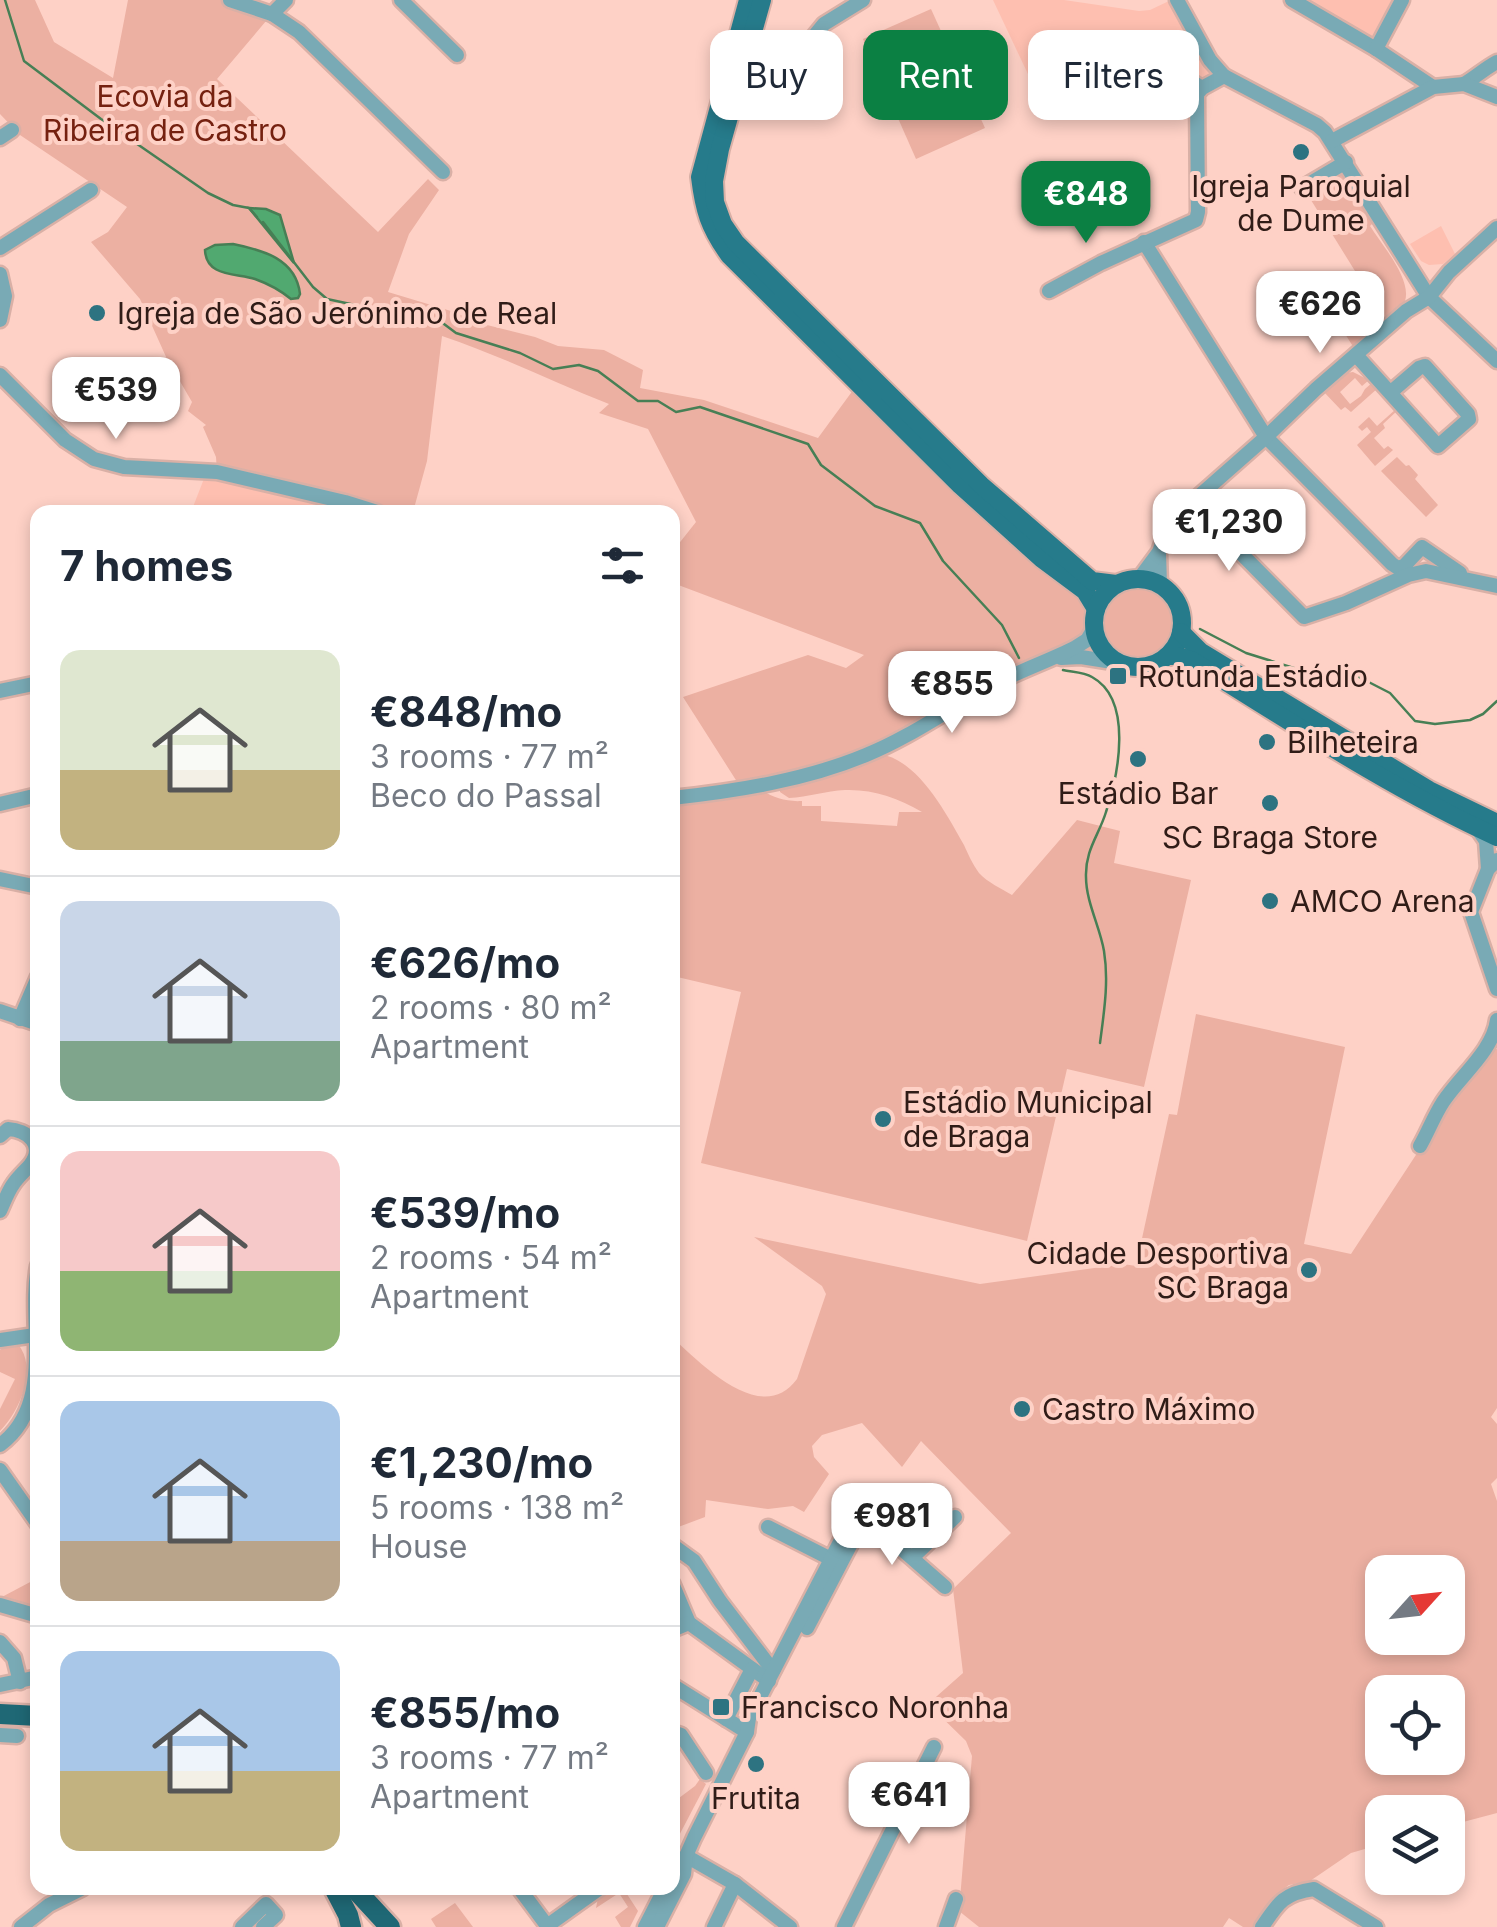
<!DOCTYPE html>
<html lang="en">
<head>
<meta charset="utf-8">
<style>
	:root { --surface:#fff; --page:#f2f2f3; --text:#1f2937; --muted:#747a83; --line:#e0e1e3; --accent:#0b8043 }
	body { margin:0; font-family:Inter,sans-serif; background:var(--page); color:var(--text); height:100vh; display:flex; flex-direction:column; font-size:38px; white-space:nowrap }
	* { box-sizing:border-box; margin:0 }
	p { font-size:32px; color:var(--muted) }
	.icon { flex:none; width:55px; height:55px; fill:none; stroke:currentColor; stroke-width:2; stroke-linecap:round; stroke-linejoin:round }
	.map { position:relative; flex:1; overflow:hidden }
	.drawer { position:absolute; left:30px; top:505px; width:650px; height:1390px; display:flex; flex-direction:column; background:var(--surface); border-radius:20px; box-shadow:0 5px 15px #0003 }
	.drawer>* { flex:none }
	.hud { position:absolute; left:710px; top:30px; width:635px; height:90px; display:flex; gap:20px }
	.needle { width:65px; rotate:63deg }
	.fabs { position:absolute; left:1365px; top:1555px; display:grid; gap:20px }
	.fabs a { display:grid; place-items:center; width:100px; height:100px; border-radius:20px; background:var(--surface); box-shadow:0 5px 15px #0003; font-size:50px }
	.price { position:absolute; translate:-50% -85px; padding:0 22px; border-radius:20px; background:#fff; color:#222; font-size:32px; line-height:65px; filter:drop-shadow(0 2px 5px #0008) }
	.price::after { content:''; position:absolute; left:50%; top:60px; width:30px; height:22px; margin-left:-15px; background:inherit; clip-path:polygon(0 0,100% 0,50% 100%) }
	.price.current { background:var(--accent); color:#fff }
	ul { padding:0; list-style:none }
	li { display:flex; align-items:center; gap:30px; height:250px; padding:0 30px }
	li+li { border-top:2px solid var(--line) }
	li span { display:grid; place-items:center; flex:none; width:280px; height:200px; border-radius:20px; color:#555 }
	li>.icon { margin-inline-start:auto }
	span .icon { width:120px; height:120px; fill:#fffc; stroke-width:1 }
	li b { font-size:42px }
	h2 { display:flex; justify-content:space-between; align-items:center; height:120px; padding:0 30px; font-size:42px }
	.pill { padding:0 35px; border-radius:20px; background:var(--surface); box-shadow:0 5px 15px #0003; font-size:35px; line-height:90px }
	.pill.current { background:var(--accent); color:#fff }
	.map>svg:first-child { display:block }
	.built { fill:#febfb0 }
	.green { fill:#ecb0a2; fill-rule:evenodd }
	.water { fill:#51a970; stroke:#477f55; stroke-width:2.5 }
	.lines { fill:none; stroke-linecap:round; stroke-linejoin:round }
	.stream { stroke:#477f55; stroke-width:2.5 }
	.minor-casing { stroke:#d9b0a6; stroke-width:19 }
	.major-casing { stroke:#d9b0a6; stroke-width:22 }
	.highway-casing { stroke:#d9b0a6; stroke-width:25 }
	.minor { stroke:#79aab5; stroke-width:14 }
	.major { stroke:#267b8b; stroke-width:18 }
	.highway { stroke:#1f6875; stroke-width:20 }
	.poi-dot { fill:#2d7381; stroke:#fed1c6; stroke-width:4 }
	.labels { text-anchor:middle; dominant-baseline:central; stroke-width:8; stroke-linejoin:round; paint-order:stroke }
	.park-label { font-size:30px; fill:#752110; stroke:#fed1c6 }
	.poi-label { font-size:30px; fill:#301c17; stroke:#fed1c6; text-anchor:start }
</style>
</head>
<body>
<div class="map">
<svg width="1497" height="1927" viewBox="0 0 1497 1927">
	<rect width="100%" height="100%" fill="#fed1c6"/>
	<!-- built -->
	<g class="built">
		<polygon points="993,0 1064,0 1139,11 1150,10 1169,1 1210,75 1208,79 1079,96 1044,108"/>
		<polygon points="1299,0 1398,0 1374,42"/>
		<polygon points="1441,226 1455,254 1443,264 1429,265 1421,261 1410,244"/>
		<polygon points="207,471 345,502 348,512 191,512"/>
	</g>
	<!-- green -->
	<g class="green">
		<path d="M0,0H35L54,42L113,78L128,0H230L272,14L217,79L378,232L428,179L439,190L409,234L388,292L451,311L483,324L535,337L558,346L604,350L643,370L640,388L704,400L818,438L859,382L1096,609L1094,628L1087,640L867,755L756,786C770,797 784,802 802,801V806H821V821L897,826L899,812H922C898,798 873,789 845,790C826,791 808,797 789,798L780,792V787L880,754C918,760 946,813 964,845C968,854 973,865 979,873C987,882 1002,889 1012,895L1077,820L1120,831L1114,863L1191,880L1144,1087L1067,1069L1027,1241L701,1163L741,992L673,976V798L741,788L683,697L808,655L846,668L864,655L673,583V551L696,522L648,429L599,413L609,404C553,382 499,355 442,336L427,461L413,512H377L217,472L216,457L203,427L206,425L188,411L192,402L167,359L140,299L91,242L108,232L127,207L20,135L0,114Z"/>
		<polygon points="931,9 985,128 916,159 863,39"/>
		<path d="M1343,171L1374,222L1370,226C1382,245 1412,279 1405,301L1354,348L1319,293L1355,271L1306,192Z"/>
		<polygon points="1353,372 1369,380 1362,386 1355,378 1340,392 1350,404 1361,396 1365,389 1373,382 1378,388 1351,412 1345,407 1341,410 1323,391 1340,374"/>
		<polygon points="1396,409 1398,410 1383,424 1385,428 1374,438 1384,449 1388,446 1393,450 1375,466 1357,445 1371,432 1367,427 1362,431 1358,427 1369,417 1377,426"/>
		<polygon points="1397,457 1406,466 1409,465 1418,475 1415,479 1438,505 1426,517 1381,471"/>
		<circle cx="1138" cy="622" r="38"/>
		<path d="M1196,1014L1345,1047L1304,1244L1351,1254L1486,1048L1497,1049V1408L1491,1417L1497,1424V1478L1491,1484L1497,1501V1813L1448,1826V1812H1382V1844L1351,1853L1310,1881L1289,1885L1276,1895L1253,1927H1243L1229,1918L1223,1927H979L959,1911L972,1756L966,1741L928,1704L963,1673L953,1589L1011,1533L921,1441L902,1467L862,1423L822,1435L812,1446L814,1457L829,1474L804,1512L793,1506L768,1509L706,1500L705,1517L673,1529L672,1337C701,1364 762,1427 797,1379L826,1294L822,1286L754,1237L980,1284L1123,1264L1136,1266L1169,1114L1177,1115ZM1382,1572H1448V1638H1382ZM1382,1692H1448V1758H1382Z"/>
		<path d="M9,1344H18C38,1369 20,1411 0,1431V1409L15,1379L0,1372V1350Z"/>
		<polygon points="34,1580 37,1585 37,1608 0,1598"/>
		<polygon points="700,1779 706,1784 673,1847 673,1837 680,1825 673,1815 673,1800 675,1801 695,1786"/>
		<polygon points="607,1888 623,1888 638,1911 630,1927 621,1927 615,1917 628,1907 619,1893 596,1908 599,1893"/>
		<polygon points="455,1903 473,1927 436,1927 431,1919"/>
	</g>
	<!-- water -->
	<g class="water">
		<polygon points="249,208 266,209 280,215 294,263"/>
		<path d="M233,244C263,250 296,259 300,294L298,298L291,299C280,290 269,284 255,279C236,273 206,277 205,250L215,245Z"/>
	</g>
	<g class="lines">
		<!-- stream -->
		<g class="stream">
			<polyline points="5,0 24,61 101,119 208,193 233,205 249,208 257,217"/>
			<polyline points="263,222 313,287 327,299 444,324 456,333 520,353 553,369 579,365 598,371 638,401 658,401 676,412 700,407 808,444 821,465 875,506 920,523 943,561 1002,625 1019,658"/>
			<polyline points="1200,629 1246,653 1313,674 1355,675 1390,693 1415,721 1435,724 1470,720 1483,714 1497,701"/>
			<path d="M1063,670C1072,672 1084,672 1092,677C1134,700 1118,776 1106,812C1099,835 1085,850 1086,877C1086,902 1100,927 1104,951C1109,982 1104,1012 1100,1043"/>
		</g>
		<!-- minor casing -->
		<g class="minor-casing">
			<g id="minor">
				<polyline points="230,0 272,14 299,32 443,172"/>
				<polyline points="401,0 457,55"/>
				<polyline points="1177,0 1210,60 1224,76 1317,125 1325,132 1429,297 1497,361"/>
				<polyline points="1292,0 1376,49 1433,87"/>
				<polyline points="272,14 286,0"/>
				<polyline points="1376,49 1402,0"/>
				<polyline points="804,79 811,40 824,24 863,0"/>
				<path d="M1464,84C1476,77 1484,69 1497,62"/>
				<polyline points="1048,109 1083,99 1194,83 1202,88"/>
				<polyline points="0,138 12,130"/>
				<polyline points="1332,141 1433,87 1464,84 1497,97"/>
				<polyline points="1302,188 1346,162"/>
				<polyline points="1144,242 1266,437 1392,564 1398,568 1404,566 1422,547 1460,573"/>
				<polyline points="0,248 91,190"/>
				<polyline points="0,274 5,296 0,320"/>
				<polyline points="1049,291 1101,263 1196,220 1198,212 1197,94 1202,88 1224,76"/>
				<polyline points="1356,355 1438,446 1469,419 1468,414 1425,366 1419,368 1391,392"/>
				<polyline points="0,375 65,440 94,459 124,467 217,472 345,502 377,512"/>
				<polyline points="1191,503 1304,617 1346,603 1408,575 1426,571 1497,586"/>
				<polyline points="1159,553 1160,585"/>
				<polyline points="1139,579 1159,552 1165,535 1172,523 1191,503 1266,437 1316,389 1406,311 1429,297 1449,272 1497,228"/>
				<polyline points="1061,658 1081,657 1119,663"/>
				<polyline points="0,691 38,683"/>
				<path d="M672,798C737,791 806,780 866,755C913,736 954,705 999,682C1024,669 1051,660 1076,647L1087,640L1094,628"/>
				<polyline points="0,804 38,795"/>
				<polyline points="1477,828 1486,841 1488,869"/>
				<polyline points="1497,860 1488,869 1471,912 1497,989"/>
				<polyline points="0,879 38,887"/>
				<polyline points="0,1011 38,1024"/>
				<polyline points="20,1019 38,977"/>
				<path d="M0,1136L8,1129C27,1130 46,1145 30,1165C25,1171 19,1176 14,1183C8,1191 4,1202 0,1211"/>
				<path d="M1420,1146C1428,1132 1434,1116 1443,1102C1460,1076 1493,1051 1497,1020"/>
				<polyline points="0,1340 35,1335"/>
				<path d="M0,1445C56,1403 27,1324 38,1266"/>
				<polyline points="0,1470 38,1524"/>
				<polyline points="865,1517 945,1587"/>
				<polyline points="768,1527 831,1559"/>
				<polyline points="672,1545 694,1561 720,1601 768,1664 774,1669"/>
				<polyline points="913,1557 955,1517"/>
				<polyline points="672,1583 689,1623 769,1681"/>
				<polyline points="0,1605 38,1616"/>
				<polyline points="807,1628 865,1517 868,1512 863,1505"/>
				<polyline points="672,1630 689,1623"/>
				<polyline points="0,1642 14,1658 20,1682"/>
				<polyline points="0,1685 38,1677"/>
				<polyline points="672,1685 747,1732"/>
				<polyline points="726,1719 752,1669"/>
				<polyline points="672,1732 681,1735 706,1773"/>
				<polyline points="0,1735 17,1736"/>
				<polyline points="686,1856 735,1884 790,1927"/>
				<polyline points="519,1888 548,1927"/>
				<polyline points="547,1926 600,1888"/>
				<polyline points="21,1927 49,1905 83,1888"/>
				<polyline points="242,1927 266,1904 276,1915 263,1927"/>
				<polyline points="645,1927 665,1888"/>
				<polyline points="657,1927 684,1874 686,1856 694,1838 747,1732 749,1718 858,1507 863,1505"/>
				<polyline points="714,1927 735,1884"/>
				<polyline points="844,1927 934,1747"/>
				<polyline points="946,1927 956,1899"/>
				<path d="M1262,1927C1278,1903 1284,1893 1314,1889L1376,1927"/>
			</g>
		</g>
		<!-- major casing -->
		<g class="major-casing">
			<g id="major">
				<path d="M748,0L700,177C704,210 709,227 729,255L960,485L1042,559L1085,591L1096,609"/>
				<polyline points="762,0 720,149 714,181 715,202 723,224 736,243 981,485 1092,581 1116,584"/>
				<circle cx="1138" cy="623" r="44"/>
				<polyline points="1181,632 1201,652 1429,790 1497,823"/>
				<path d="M1167,656H1178L1191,660C1291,722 1390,788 1497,837"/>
			</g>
		</g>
		<!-- highway casing -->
		<g class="highway-casing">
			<g id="highway">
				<polyline points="0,1714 38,1716"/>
				<polyline points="334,1888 348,1915 351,1927"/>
				<polyline points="354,1888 390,1927"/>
			</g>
		</g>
		<!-- minor -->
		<use href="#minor" class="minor"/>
		<!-- major -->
		<use href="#major" class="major"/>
		<!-- highway -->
		<use href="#highway" class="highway"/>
	</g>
	<!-- markers -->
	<g class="poi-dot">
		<circle cx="1301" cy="152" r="10"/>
		<circle cx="97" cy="313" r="10"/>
		<rect x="1108" y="666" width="20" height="20" rx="5"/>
		<circle cx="1267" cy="742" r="10"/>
		<circle cx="1138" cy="759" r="10"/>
		<circle cx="1270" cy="803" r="10"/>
		<circle cx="1270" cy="901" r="10"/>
		<circle cx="883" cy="1119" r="10"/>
		<circle cx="1309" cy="1270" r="10"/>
		<circle cx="1022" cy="1409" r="10"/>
		<rect x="711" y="1697" width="20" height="20" rx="5"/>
		<circle cx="756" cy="1764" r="10"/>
	</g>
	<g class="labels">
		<!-- park labels -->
		<g class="park-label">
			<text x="165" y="96">Ecovia da<tspan x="165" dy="34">Ribeira de Castro</tspan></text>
		</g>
		<!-- poi labels -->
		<g class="poi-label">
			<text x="1301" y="186" text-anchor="middle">Igreja Paroquial<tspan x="1301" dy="34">de Dume</tspan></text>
			<text x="117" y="313">Igreja de São Jerónimo de Real</text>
			<text x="1138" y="676">Rotunda Estádio</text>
			<text x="1287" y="742">Bilheteira</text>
			<text x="1138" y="793" text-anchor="middle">Estádio Bar</text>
			<text x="1270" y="837" text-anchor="middle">SC Braga Store</text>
			<text x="1290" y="901">AMCO Arena</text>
			<text x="903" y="1102">Estádio Municipal<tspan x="903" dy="34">de Braga</tspan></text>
			<text x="1289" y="1253" text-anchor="end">Cidade Desportiva<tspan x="1289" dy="34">SC Braga</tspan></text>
			<text x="1042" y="1409">Castro Máximo</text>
			<text x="741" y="1707">Francisco Noronha</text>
			<text x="756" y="1798" text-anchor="middle">Frutita</text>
		</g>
	</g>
</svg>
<div class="fabs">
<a><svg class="needle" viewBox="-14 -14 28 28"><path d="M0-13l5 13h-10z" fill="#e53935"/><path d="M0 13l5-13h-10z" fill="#747a83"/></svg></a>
<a><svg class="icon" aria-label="locate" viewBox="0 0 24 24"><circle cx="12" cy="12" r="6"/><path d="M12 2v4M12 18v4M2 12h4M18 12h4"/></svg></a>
<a><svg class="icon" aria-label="layers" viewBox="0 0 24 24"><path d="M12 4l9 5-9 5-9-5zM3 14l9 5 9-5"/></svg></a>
</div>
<b class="price current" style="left:1086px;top:246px">€848</b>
<b class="price" style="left:1320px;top:356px">€626</b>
<b class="price" style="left:116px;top:442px">€539</b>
<b class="price" style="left:1229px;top:574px">€1,230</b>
<b class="price" style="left:952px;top:736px">€855</b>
<b class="price" style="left:892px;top:1568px">€981</b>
<b class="price" style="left:909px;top:1847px">€641</b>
<div class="hud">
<a class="pill">Buy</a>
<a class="pill current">Rent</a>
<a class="pill">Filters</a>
</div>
<section class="drawer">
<h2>7 homes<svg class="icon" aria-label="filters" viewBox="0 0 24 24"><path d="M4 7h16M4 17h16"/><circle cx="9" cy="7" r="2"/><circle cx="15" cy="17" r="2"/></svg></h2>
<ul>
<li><span style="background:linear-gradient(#dfe7d0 60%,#c2b280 0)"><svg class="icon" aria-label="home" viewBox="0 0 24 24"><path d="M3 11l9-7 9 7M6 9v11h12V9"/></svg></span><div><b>€848/mo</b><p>3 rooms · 77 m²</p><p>Beco do Passal</p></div></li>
<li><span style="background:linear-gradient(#c9d6e8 70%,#7fa58c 0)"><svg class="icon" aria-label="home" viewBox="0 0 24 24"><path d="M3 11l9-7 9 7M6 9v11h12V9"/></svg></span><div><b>€626/mo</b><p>2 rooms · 80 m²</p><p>Apartment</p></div></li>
<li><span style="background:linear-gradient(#f6c9c9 60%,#8fb573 0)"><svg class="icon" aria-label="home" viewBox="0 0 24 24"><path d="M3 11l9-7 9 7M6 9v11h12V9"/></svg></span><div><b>€539/mo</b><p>2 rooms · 54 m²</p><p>Apartment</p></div></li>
<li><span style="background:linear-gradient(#a9c7e8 70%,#b9a48a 0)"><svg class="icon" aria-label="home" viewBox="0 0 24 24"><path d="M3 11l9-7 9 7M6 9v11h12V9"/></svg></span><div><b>€1,230/mo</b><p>5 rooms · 138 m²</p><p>House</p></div></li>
<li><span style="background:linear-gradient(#a9c7e8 60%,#c2b280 0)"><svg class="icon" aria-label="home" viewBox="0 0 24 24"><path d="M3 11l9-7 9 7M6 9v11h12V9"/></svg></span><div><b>€855/mo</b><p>3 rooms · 77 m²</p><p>Apartment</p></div></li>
</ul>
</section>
</div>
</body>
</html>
